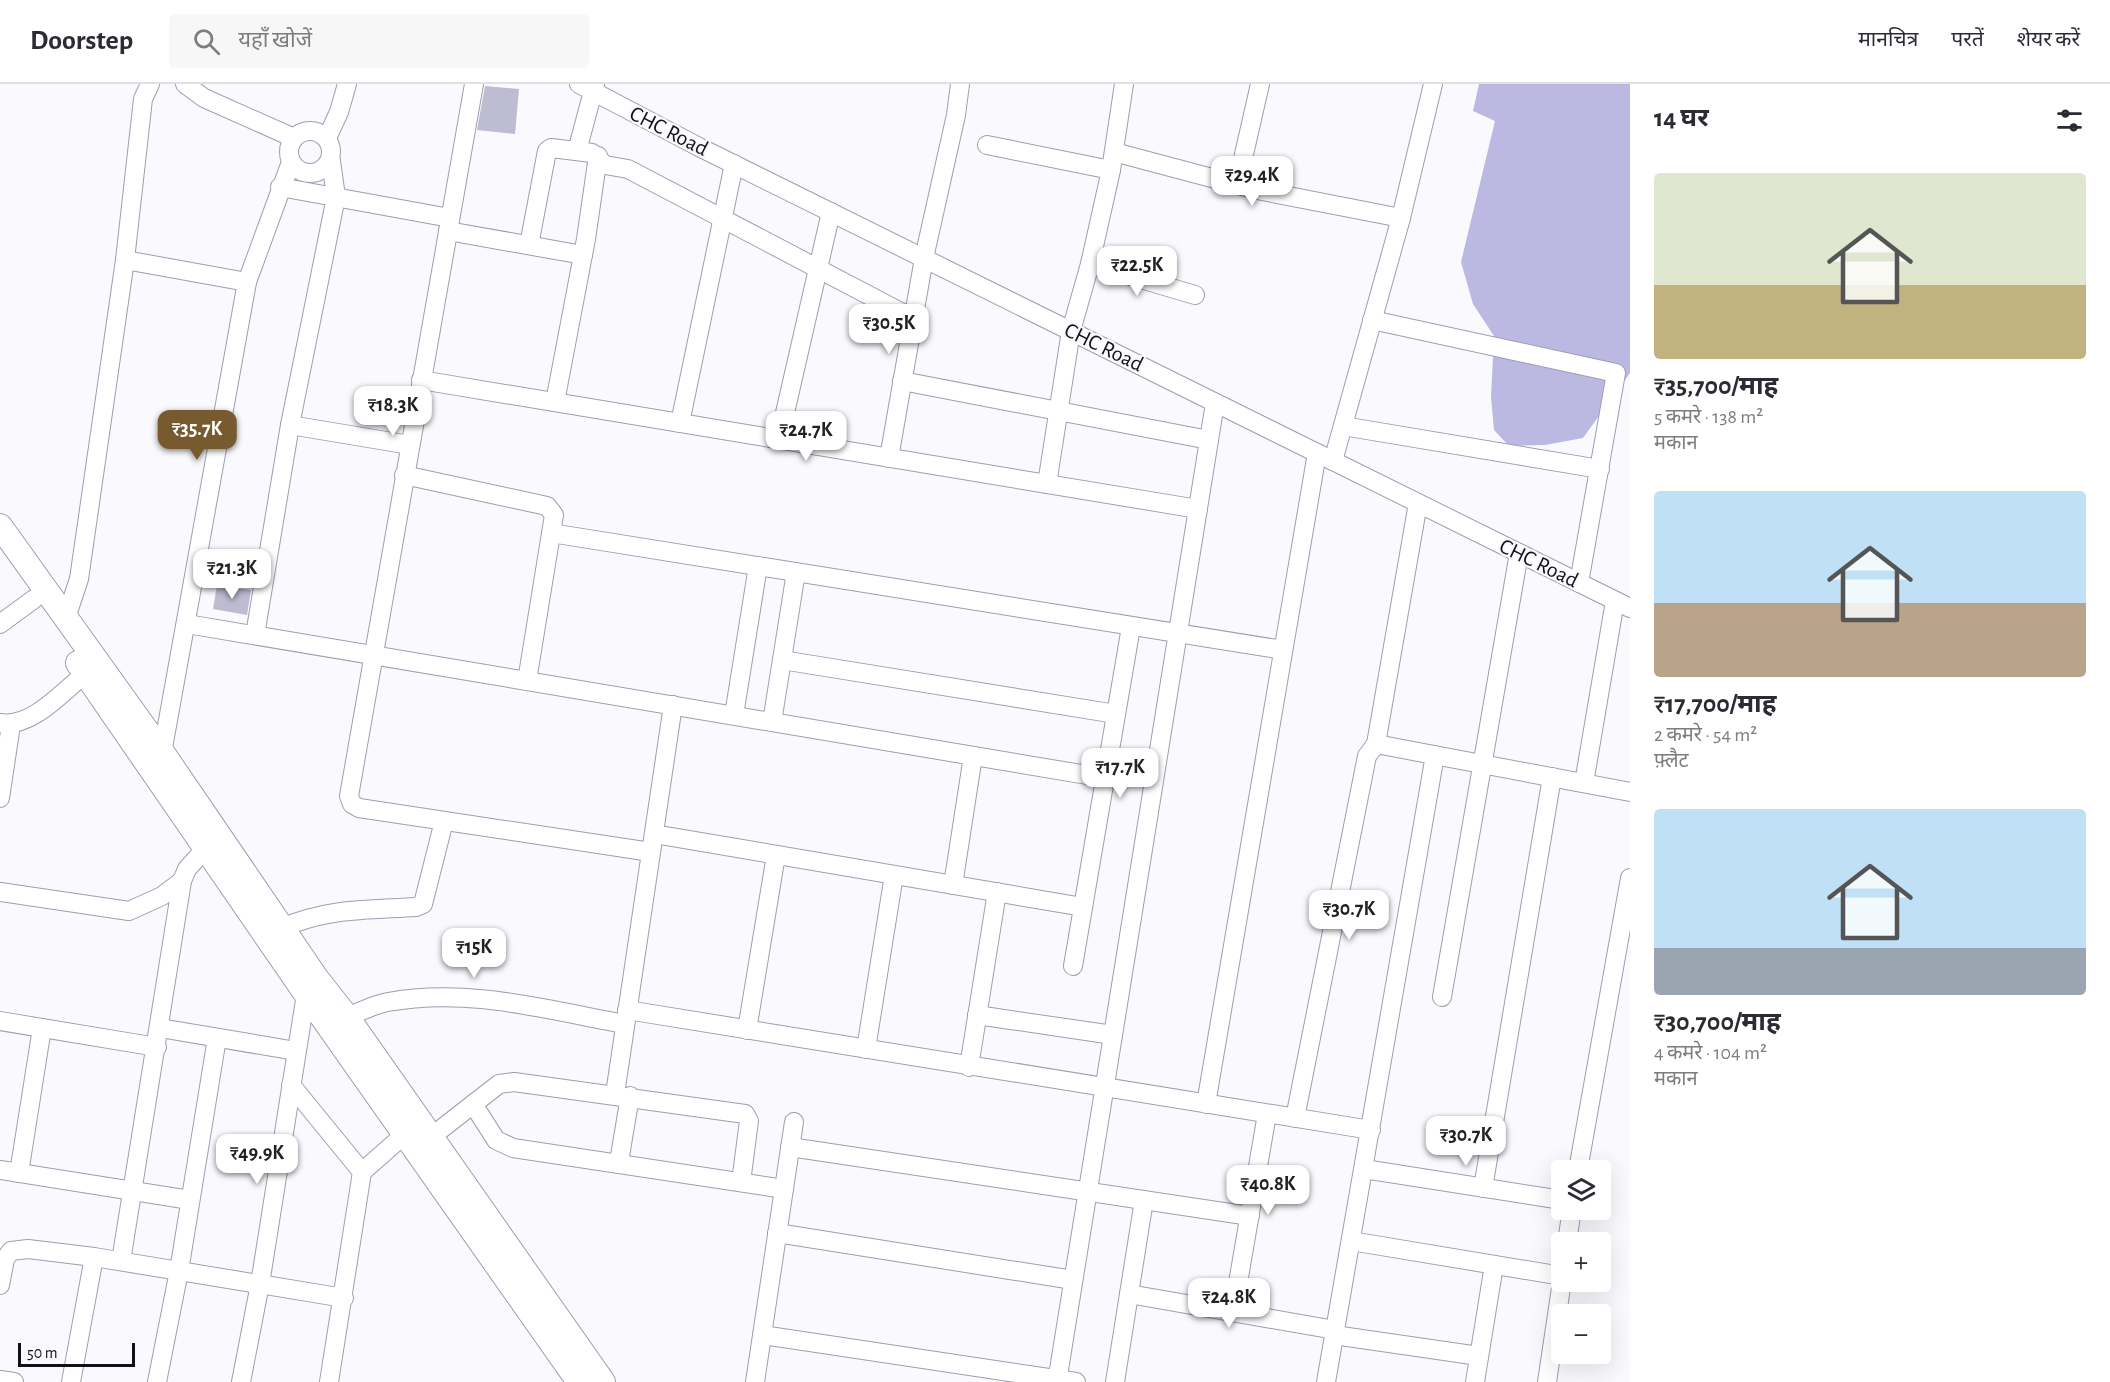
<!DOCTYPE html>
<html lang="hi">
<head>
<meta charset="utf-8">
<style>
	:root { --surface:#fff; --page:#f7f7f7; --text:#2b2b33; --muted:#7c7c81; --line:#e1e1e2; --accent:#775a2d }
	body { margin:0; font-family:"Alegreya Sans","Noto Sans Devanagari",sans-serif; background:var(--page); color:var(--text); height:100vh; display:flex; flex-direction:column; font-size:22px; white-space:nowrap }
	* { box-sizing:border-box; margin:0 }
	p { font-size:20px; color:var(--muted) }
	.icon { flex:none; width:33px; height:33px; fill:none; stroke:currentColor; stroke-width:2; stroke-linecap:round; stroke-linejoin:round }
	.map { position:relative; flex:1; overflow:hidden }
	.details { display:flex; flex-direction:column; background:var(--surface); width:480px }
	.details>* { flex:none }
	.tools { position:absolute; left:1551px; top:1076px; display:grid; gap:12px }
	.tools a { display:grid; place-items:center; width:60px; height:60px; border-radius:6px; background:var(--surface); box-shadow:0 6px 24px #0002; font-size:30px }
	.scale { position:absolute; left:18px; bottom:15px; width:117px; box-sizing:border-box; padding-left:6px; border:3px solid #121119; border-top:0; font-size:16px; line-height:21px; white-space:nowrap; color:#121119; -webkit-text-stroke:4px #f9f9fe; paint-order:stroke }
	.price { position:absolute; translate:-50% -51px; padding:0 14px; border-radius:12px; background:#fff; color:#222; font-size:20px; line-height:39px; filter:drop-shadow(0 2px 3px #0008) }
	.price::after { content:''; position:absolute; left:50%; top:36px; width:18px; height:14px; margin-left:-9px; background:inherit; clip-path:polygon(0 0,100% 0,50% 100%) }
	.price.current { background:var(--accent); color:#fff }
	ul { padding:0; list-style:none }
	li { display:grid; align-content:center; gap:12px; height:318px; padding:0 24px }
	li span { display:grid; place-items:center; height:186px; border-radius:6px; color:#555 }
	li>.icon { margin-inline-start:auto }
	span .icon { width:108px; height:108px; fill:#fffc; stroke-width:1 }
	li b { font-size:26px }
	h2 { display:flex; justify-content:space-between; align-items:center; height:72px; padding:0 24px; font-size:26px }
	header { display:flex; align-items:center; gap:36px; box-sizing:border-box; height:84px; padding:0 30px; background:var(--surface); border-bottom:2px solid var(--line) }
	header strong { font-size:28px }
	nav { display:flex; gap:33px; margin-inline-start:auto; font-size:21px }
	.search { width:420px; height:54px; background:var(--page); display:flex; align-items:center; gap:15px; box-sizing:border-box; padding:0 21px; border-radius:6px; color:var(--muted); font-size:22px }
	main { display:flex; flex:1; min-height:0 }
	.map>svg:first-child { display:block }
	.water { fill:#bbb9e2 }
	.building { fill:#bdbcd2 }
	.lines { fill:none; stroke-linecap:round; stroke-linejoin:round }
	.minor-casing { stroke:#9e9db3; stroke-width:20 }
	.major-casing { stroke:#9e9db3; stroke-width:26 }
	.minor { stroke:#fff; stroke-width:18 }
	.major { stroke:#fff; stroke-width:24 }
	.labels { text-anchor:middle; dominant-baseline:central; stroke-width:4.5; stroke-linejoin:round; paint-order:stroke }
	.street-label { font-size:22px; fill:#121119; stroke:#f9f9fe }
</style>
</head>
<body>
<header>
<strong>Doorstep</strong>
<div class="search"><svg class="icon" aria-label="search" viewBox="0 0 24 24"><circle cx="10" cy="10" r="6"/><path d="M15 15l6 6"/></svg>यहाँ खोजें</div>
<nav><a>मानचित्र</a><a>परतें</a><a>शेयर करें</a></nav>
</header>
<main>
<div class="map">
<svg width="1630" height="1298" viewBox="0 0 1630 1298">
	<rect width="100%" height="100%" fill="#f9f9fe"/>
	<!-- water -->
	<polygon class="water" points="1479,0 1630,0 1630,289 1583,354 1545,361 1509,362 1494,346 1491,313 1494,252 1473,220 1461,178 1495,37 1473,27"/>
	<!-- building -->
	<g class="building">
		<polygon points="485,2 519,5 515,50 477,46"/>
		<polygon points="217,501 251,506 247,531 213,525"/>
	</g>
	<g class="lines">
		<!-- minor casing -->
		<g class="minor-casing">
			<g id="minor">
				<polyline points="185,0 204,14 294,54"/>
				<polyline points="474,0 349,712 352,720 359,724 651,768"/>
				<polyline points="579,0 699,63 1630,524"/>
				<circle cx="310" cy="68" r="21"/>
				<polyline points="327,54 339,28 347,0"/>
				<polyline points="987,61 1111,86"/>
				<polyline points="577,67 595,0"/>
				<polyline points="1114,68 1257,106 1401,134"/>
				<polyline points="1237,101 1260,0"/>
				<polyline points="280,103 450,134"/>
				<polyline points="448,147 583,171"/>
				<polyline points="529,161 547,67 551,64 592,69 605,81 628,85 914,235"/>
				<polyline points="125,176 247,198"/>
				<polyline points="1090,180 1195,211"/>
				<polyline points="1372,236 1616,289 1579,499"/>
				<polyline points="421,296 1198,425"/>
				<polyline points="902,297 1209,356"/>
				<polyline points="555,318 586,155 598,72"/>
				<polyline points="680,339 734,80"/>
				<polyline points="290,341 410,361"/>
				<polyline points="1343,342 1600,385"/>
				<polyline points="779,355 831,128"/>
				<polyline points="889,374 924,174 956,31 960,0"/>
				<polyline points="1333,377 1401,134 1433,0"/>
				<polyline points="404,391 547,422 554,431 527,597"/>
				<polyline points="1047,400 1071,247 1090,180 1111,86 1124,0"/>
				<polyline points="551,449 1283,566"/>
				<polyline points="66,534 79,495 125,176 143,15 150,0"/>
				<polyline points="0,540 34,515"/>
				<polyline points="187,540 1105,694"/>
				<polyline points="255,551 290,341 336,113 331,77"/>
				<polyline points="782,576 1116,630"/>
				<polyline points="734,631 758,482"/>
				<polyline points="772,638 796,488"/>
				<path d="M0,639C32,644 62,608 86,589"/>
				<polyline points="1376,660 1418,419"/>
				<polyline points="161,675 247,198 291,78"/>
				<polyline points="1584,699 1615,517"/>
				<polyline points="0,714 11,641"/>
				<polyline points="654,750 1083,823"/>
				<polyline points="953,801 973,672"/>
				<polyline points="0,808 129,827 162,812 182,797"/>
				<path d="M282,844C327,824 368,826 416,823L423,820L444,737"/>
				<polyline points="1073,882 1131,543"/>
				<polyline points="1442,913 1519,469"/>
				<polyline points="627,926 1371,1046"/>
				<polyline points="977,931 1113,951"/>
				<polyline points="0,937 157,963"/>
				<path d="M337,938C353,931 371,921 388,918C467,903 547,926 625,940"/>
				<polyline points="160,944 296,967"/>
				<polyline points="747,946 776,771"/>
				<polyline points="866,965 894,791"/>
				<polyline points="969,983 997,808"/>
				<polyline points="291,1001 362,1088"/>
				<polyline points="615,1010 673,621"/>
				<polyline points="473,1020 496,1056 513,1064 784,1105"/>
				<polyline points="1206,1020 1317,369"/>
				<polyline points="1295,1034 1367,672 1376,660 1630,708"/>
				<polyline points="422,1060 499,1000 514,998 745,1030 749,1037 741,1098"/>
				<polyline points="790,1063 1250,1132"/>
				<polyline points="619,1078 630,1012"/>
				<polyline points="1364,1085 1562,1116"/>
				<polyline points="0,1086 190,1116"/>
				<polyline points="1578,1086 1630,794"/>
				<polyline points="19,1089 42,944"/>
				<polyline points="1483,1104 1552,693"/>
				<polyline points="777,1149 1073,1196"/>
				<polyline points="1351,1157 1562,1192"/>
				<polyline points="1567,1158 1572,1125"/>
				<polyline points="121,1177 182,797 187,785 205,765"/>
				<polyline points="0,1201 5,1175 11,1167 28,1165 94,1173 344,1214"/>
				<polyline points="1129,1210 1335,1246"/>
				<polyline points="1233,1228 1267,1030"/>
				<polyline points="762,1251 1076,1298"/>
				<polyline points="1334,1251 1479,1272"/>
				<polyline points="0,1296 14,1298"/>
				<polyline points="71,1298 94,1173"/>
				<polyline points="157,1298 179,1187 217,954"/>
				<polyline points="241,1298 260,1200 306,910"/>
				<polyline points="329,1298 362,1088 405,1050"/>
				<polyline points="755,1298 794,1038"/>
				<polyline points="1057,1298 1215,319"/>
				<polyline points="1115,1298 1144,1116"/>
				<polyline points="1326,1298 1435,671"/>
				<polyline points="1475,1298 1494,1181"/>
				<polyline points="1547,1298 1562,1197"/>
			</g>
		</g>
		<!-- major casing -->
		<g class="major-casing">
			<g id="major">
				<polyline points="0,442 162,668 317,895 347,933 603,1298"/>
				<polyline points="78,579 306,910 579,1298"/>
			</g>
		</g>
		<!-- minor -->
		<use href="#minor" class="minor"/>
		<!-- major -->
		<use href="#major" class="major"/>
	</g>
	<g class="labels">
		<!-- street labels -->
		<g class="street-label">
			<text transform="translate(669 47) rotate(27)">CHC Road</text>
			<text transform="translate(1104 263) rotate(26)">CHC Road</text>
			<text transform="translate(1539 479) rotate(26)">CHC Road</text>
		</g>
	</g>
</svg>
<div class="tools">
<a><svg class="icon" aria-label="layers" viewBox="0 0 24 24"><path d="M12 4l9 5-9 5-9-5zM3 14l9 5 9-5"/></svg></a>
<a>+</a>
<a>−</a>
</div>
<div class="scale">50 m</div>
<b class="price" style="left:1252px;top:123px">₹29.4K</b>
<b class="price" style="left:1137px;top:213px">₹22.5K</b>
<b class="price" style="left:889px;top:271px">₹30.5K</b>
<b class="price" style="left:393px;top:353px">₹18.3K</b>
<b class="price current" style="left:197px;top:377px">₹35.7K</b>
<b class="price" style="left:806px;top:378px">₹24.7K</b>
<b class="price" style="left:232px;top:516px">₹21.3K</b>
<b class="price" style="left:1120px;top:715px">₹17.7K</b>
<b class="price" style="left:1349px;top:857px">₹30.7K</b>
<b class="price" style="left:474px;top:895px">₹15K</b>
<b class="price" style="left:1466px;top:1083px">₹30.7K</b>
<b class="price" style="left:257px;top:1101px">₹49.9K</b>
<b class="price" style="left:1268px;top:1132px">₹40.8K</b>
<b class="price" style="left:1229px;top:1245px">₹24.8K</b>
</div>
<section class="details">
<h2>14 घर<svg class="icon" aria-label="filters" viewBox="0 0 24 24"><path d="M4 7h16M4 17h16"/><circle cx="9" cy="7" r="2"/><circle cx="15" cy="17" r="2"/></svg></h2>
<ul>
<li><span style="background:linear-gradient(#dfe7d0 60%,#c2b280 0)"><svg class="icon" aria-label="home" viewBox="0 0 24 24"><path d="M3 11l9-7 9 7M6 9v11h12V9"/></svg></span><div><b>₹35,700/माह</b><p>5 कमरे · 138 m²</p><p>मकान</p></div></li>
<li><span style="background:linear-gradient(#bfe0f5 60%,#b9a48a 0)"><svg class="icon" aria-label="home" viewBox="0 0 24 24"><path d="M3 11l9-7 9 7M6 9v11h12V9"/></svg></span><div><b>₹17,700/माह</b><p>2 कमरे · 54 m²</p><p>फ़्लैट</p></div></li>
<li><span style="background:linear-gradient(#bfe0f5 75%,#9aa5b1 0)"><svg class="icon" aria-label="home" viewBox="0 0 24 24"><path d="M3 11l9-7 9 7M6 9v11h12V9"/></svg></span><div><b>₹30,700/माह</b><p>4 कमरे · 104 m²</p><p>मकान</p></div></li>
</ul>
</section>
</main>
</body>
</html>
